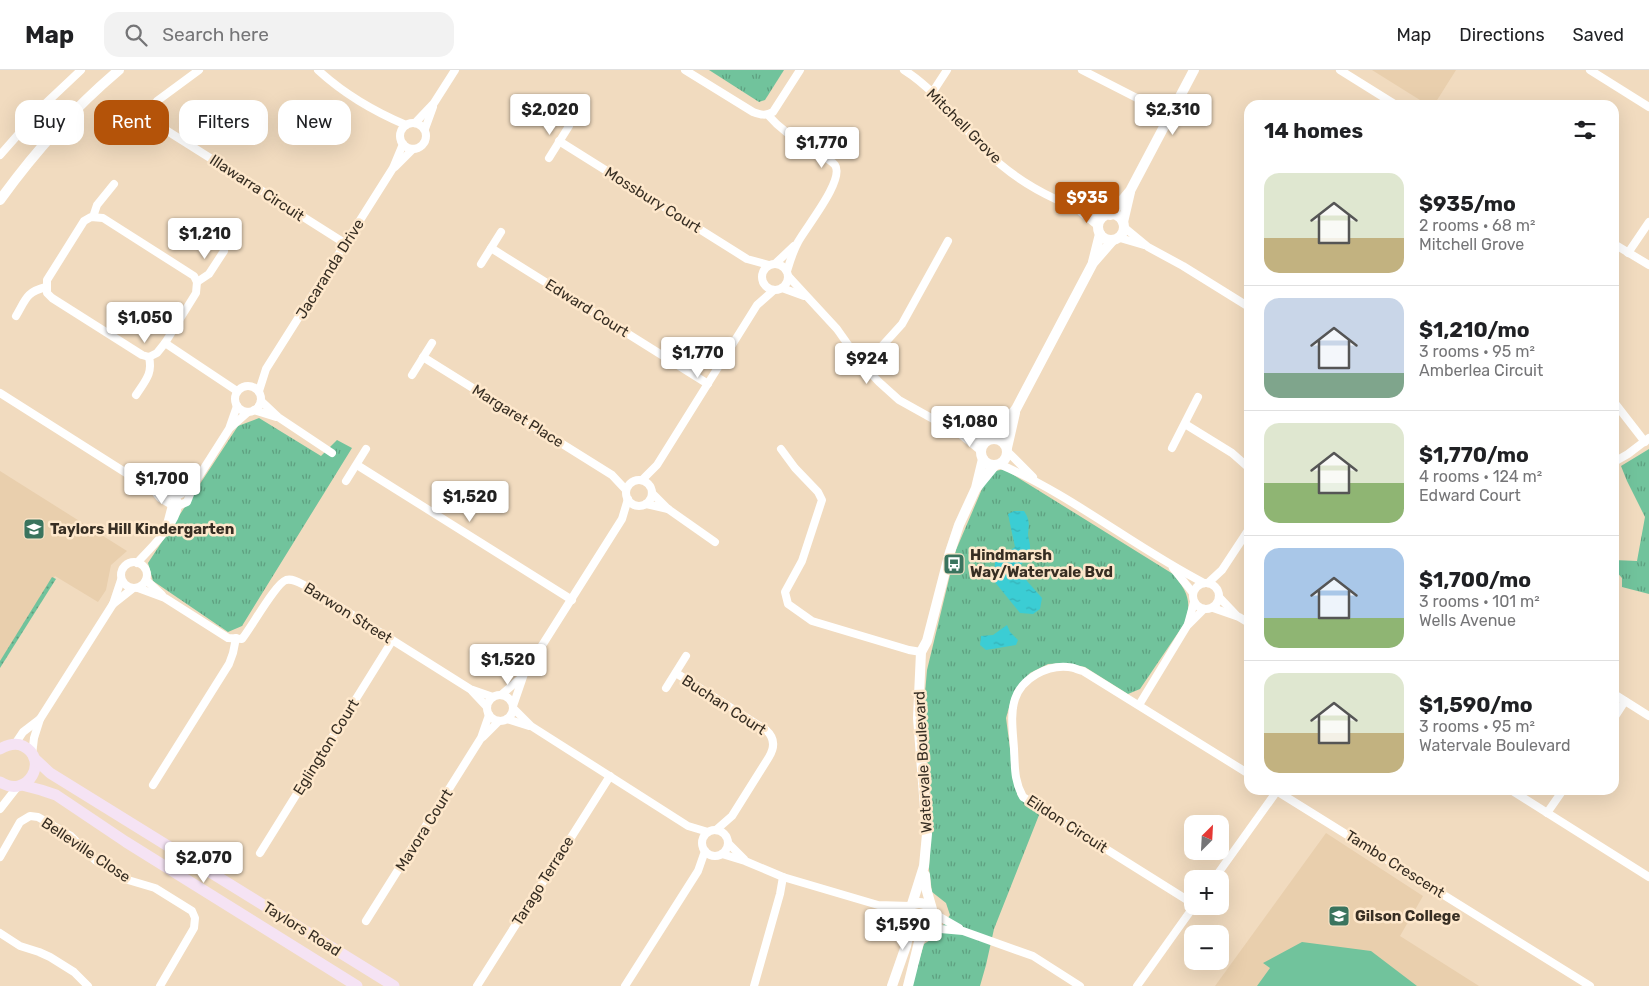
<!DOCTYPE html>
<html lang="en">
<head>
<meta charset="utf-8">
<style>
	:root { --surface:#fff; --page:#f2f2f2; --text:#202124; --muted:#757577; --line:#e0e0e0; --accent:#b45309 }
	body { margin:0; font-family:Rubik,sans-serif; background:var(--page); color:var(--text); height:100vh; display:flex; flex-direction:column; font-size:19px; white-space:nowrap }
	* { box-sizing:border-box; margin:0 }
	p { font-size:16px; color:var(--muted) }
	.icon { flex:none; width:28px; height:28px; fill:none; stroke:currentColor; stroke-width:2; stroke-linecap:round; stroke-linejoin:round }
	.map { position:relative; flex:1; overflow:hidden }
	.panel { position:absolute; left:1244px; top:30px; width:375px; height:695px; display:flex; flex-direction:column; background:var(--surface); border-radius:15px; box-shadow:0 5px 20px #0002 }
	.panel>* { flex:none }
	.hud { position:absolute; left:15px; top:30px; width:475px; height:45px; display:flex; gap:10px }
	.needle { width:32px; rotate:24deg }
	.buttons { position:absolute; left:1184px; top:745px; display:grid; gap:10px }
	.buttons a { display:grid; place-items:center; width:45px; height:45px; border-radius:10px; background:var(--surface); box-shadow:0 5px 20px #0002; font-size:25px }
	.price { position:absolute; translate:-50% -42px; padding:0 11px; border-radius:5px; background:#fff; color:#222; font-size:16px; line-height:32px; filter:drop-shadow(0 1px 2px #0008) }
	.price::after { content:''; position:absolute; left:50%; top:30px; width:15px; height:11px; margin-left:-8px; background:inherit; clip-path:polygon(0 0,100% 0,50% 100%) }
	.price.active { background:var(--accent); color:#fff }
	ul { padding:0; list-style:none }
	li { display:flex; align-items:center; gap:15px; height:125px; padding:0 20px }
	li+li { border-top:1px solid var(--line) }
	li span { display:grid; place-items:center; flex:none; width:140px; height:100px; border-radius:15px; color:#555 }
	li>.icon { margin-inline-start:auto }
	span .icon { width:60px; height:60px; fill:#fffc; stroke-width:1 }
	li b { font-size:21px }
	h2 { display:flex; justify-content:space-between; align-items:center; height:60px; padding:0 20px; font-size:21px }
	.chip { padding:0 18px; border-radius:15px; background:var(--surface); box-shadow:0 5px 20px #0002; font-size:18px; line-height:45px }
	.chip.active { background:var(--accent); color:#fff }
	header { display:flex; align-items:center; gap:30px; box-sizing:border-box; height:70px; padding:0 25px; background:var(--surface); border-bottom:1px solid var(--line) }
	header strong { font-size:24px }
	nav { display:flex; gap:28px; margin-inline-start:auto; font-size:18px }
	.search { width:350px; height:45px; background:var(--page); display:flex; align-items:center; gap:12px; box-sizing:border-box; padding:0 18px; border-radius:15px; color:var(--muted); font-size:19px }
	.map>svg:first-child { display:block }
	.built { fill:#e9cfad }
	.grass { fill:#71c39c }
	.park { fill:url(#park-tufts) }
	.garden { fill:url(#garden-dots) }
	.water { fill:url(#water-ripples) }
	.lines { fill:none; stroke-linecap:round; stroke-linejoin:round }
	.minor { stroke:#fff; stroke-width:8 }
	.tertiary { stroke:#fff; stroke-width:10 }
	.secondary { stroke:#f5e3f4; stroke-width:11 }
	.labels { text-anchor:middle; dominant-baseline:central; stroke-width:5; stroke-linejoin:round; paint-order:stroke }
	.street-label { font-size:15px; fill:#372e23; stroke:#fee8cc }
	.poi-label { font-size:15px; font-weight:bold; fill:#372e23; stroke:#fee8cc; text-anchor:start }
</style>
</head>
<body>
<header>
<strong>Map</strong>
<div class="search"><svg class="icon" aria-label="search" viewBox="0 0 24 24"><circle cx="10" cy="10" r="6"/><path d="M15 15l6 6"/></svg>Search here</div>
<nav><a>Map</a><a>Directions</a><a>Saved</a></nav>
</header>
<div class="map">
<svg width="1649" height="916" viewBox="0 0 1649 916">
	<defs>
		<pattern id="park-tufts" width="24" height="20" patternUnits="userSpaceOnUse" patternTransform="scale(1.25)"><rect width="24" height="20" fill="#71c39c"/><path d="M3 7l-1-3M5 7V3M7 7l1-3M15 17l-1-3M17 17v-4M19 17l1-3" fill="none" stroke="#5e9f7f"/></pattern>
		<pattern id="garden-dots" width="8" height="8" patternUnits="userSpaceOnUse" patternTransform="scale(1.25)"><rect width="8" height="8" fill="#71c39c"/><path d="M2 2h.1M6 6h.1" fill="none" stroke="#5e9f7f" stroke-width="1.8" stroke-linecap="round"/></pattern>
		<pattern id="water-ripples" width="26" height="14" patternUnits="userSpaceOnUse" patternTransform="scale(1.25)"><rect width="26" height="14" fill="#3bcdd4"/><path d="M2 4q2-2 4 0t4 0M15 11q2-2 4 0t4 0" fill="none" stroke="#35b0b6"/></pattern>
	</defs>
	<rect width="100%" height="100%" fill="#f1dbbf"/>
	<!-- built -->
	<g class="built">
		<polygon points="1372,0 1456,0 1434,35 1428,35"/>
		<polygon points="0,401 127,481 111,495 106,520 98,532 55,506 0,596"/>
		<polygon points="1326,763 1423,826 1400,866 1479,916 1215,916"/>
	</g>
	<!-- grass -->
	<polygon class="grass" points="1302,872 1371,881 1417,916 1257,916 1270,898 1263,893"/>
	<!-- park -->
	<g class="park">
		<polygon points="709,0 784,0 765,30 759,32"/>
		<polygon points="259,348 321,386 337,370 352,378 242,556 228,562 153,511 148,493 238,356"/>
		<polygon points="1649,379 1649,524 1622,517 1622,508 1614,499 1614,490 1637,491 1645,447 1627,411 1621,396"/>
		<path d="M1004,399L1173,504C1187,521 1193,532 1184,554L1140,619L1128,624L1085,597L1066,593L1048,594L1030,603L1017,618L1011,630L1006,648L1015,716L1018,726L1039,745L994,859L986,895L980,916H911L924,874L935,867L950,845L946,833L932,822L929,799L932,739L923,647L927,600L956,480L985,412L996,401Z"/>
	</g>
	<!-- garden -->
	<polygon class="garden" points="52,507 56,509 0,598 0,591"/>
	<!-- water -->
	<g class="water">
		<path d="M1014,441H1024C1030,450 1029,454 1028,464C1028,468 1030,472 1030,476C1031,485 1024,491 1019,497L1027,511L1042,528L1040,539L1033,544L1020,543L994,511L995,492L1015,477L1008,444Z"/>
		<polygon points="1007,555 1010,562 1018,570 1016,575 986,580 980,575 981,566 993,565"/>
	</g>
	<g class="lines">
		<!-- minor -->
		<g class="minor">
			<polyline points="199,0 157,31 153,39 156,48 161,57 346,174"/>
			<path d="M318,0C344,24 373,41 406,55"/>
			<path d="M685,0L753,42C761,45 766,46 773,42L800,0"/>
			<path d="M904,0C936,20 959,53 985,80C1017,113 1060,134 1103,147"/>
			<polyline points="1082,0 1170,45"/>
			<polyline points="1340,0 1396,35"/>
			<polyline points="1590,0 1649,37"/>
			<polyline points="932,23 947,0"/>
			<path d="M768,45C780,59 794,68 809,78C817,83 829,88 835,95C845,110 806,157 798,172C793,181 790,191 787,201"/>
			<circle cx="413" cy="66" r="13"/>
			<polyline points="415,53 434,33 455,0"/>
			<polyline points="425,59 433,37"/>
			<polyline points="559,71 747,189 769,195"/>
			<polyline points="0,85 45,34 81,0"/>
			<polyline points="549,88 569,56"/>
			<polyline points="395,97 413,79"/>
			<polyline points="1081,142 1098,156"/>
			<polygon points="91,147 103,148 194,206 197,212 196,223 165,273 157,283 149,287 142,285 52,228 47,223 47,210 84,151"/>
			<polyline points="93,147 97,135 114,114"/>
			<polyline points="1125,158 1148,177 1183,196 1249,237"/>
			<polyline points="1120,168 1144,175"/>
			<polyline points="1614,174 1649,195"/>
			<polyline points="491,178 708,314"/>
			<polyline points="1628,183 1649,152"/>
			<polyline points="776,193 794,176"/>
			<circle cx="775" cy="207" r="13"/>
			<polyline points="481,194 501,162"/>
			<polyline points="789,207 837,259 861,293 879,312 899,330 960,364 981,381"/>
			<polyline points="197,212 209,204 224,181"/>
			<polyline points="782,218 804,226"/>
			<path d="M16,246C26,229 26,222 46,217"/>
			<polyline points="165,273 237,321"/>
			<polyline points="423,287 612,405 626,420"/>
			<polyline points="861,293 883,275 902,254 948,171"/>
			<polyline points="412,305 432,273"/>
			<circle cx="248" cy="329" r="13"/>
			<polyline points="259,321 266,299 393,98 403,74"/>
			<polyline points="0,323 153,420 167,425 177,426"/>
			<path d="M136,325C145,311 153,304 149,287"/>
			<polyline points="261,331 278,347 332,383"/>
			<polyline points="1614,332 1645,372"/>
			<polyline points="254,340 276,347"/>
			<polyline points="1185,354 1232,383 1249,398"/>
			<polyline points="231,357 248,342"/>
			<polyline points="964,365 986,372"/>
			<polyline points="1172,378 1198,327"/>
			<polyline points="781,379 795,398 818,422 822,430 802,491 785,522 788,534 812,551 909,580 921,582"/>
			<polyline points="1008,382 1033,407"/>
			<polyline points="1614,392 1628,384 1649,368"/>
			<path d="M999,394C1072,425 1134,477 1204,513"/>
			<polyline points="357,395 572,530"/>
			<circle cx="639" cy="423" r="13"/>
			<polyline points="642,410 657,395 757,235 774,220"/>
			<polyline points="346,411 366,379"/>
			<polyline points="156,423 160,428 172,435 180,435 187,432 194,414 229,359 237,336"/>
			<polyline points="652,423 668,439 715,472"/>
			<polyline points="646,434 668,439"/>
			<polyline points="166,458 172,435 177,426 181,424 194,414"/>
			<circle cx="134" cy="505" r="13"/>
			<path d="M137,493C150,478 179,453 178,432"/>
			<polyline points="1173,498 1193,523"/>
			<polyline points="146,510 162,525"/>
			<circle cx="1206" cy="526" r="13"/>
			<polyline points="1208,513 1222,500 1249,459"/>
			<path d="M138,518L165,528L228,568L242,569C251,558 276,513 286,510C294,508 301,514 308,517L470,619L493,627"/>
			<polyline points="1219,527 1237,546"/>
			<polyline points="113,534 132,519"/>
			<polyline points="1213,538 1239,547 1249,553"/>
			<polyline points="1188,554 1194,532"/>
			<path d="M676,603L766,660C775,668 775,677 769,687L732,746L716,760"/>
			<polyline points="666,618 686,586"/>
			<polyline points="472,621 487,637"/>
			<polyline points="1614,624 1649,646"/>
			<circle cx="500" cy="638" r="13"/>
			<polyline points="501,625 521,608"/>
			<polyline points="1139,635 1187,556 1204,539"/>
			<polyline points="513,636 524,604 622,449 628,429"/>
			<polyline points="514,639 531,656 688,756 708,762"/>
			<polyline points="1614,648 1625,631"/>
			<polyline points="507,649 529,656"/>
			<polyline points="483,667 499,651"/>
			<polyline points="15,674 23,662 40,649"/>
			<polyline points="32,685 34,668 40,649 113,534 121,510"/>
			<polyline points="153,715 229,594 233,583 236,568"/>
			<polyline points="1275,720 1590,916"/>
			<polyline points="1511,720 1649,807"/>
			<polyline points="0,739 18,716"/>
			<polyline points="1547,743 1563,720"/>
			<circle cx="715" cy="773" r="13"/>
			<polyline points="729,774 744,789"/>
			<polyline points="260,783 392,571"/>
			<polyline points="722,784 745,791 783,807 878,835 910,836"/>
			<polyline points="0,787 20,752 30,746 38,747 71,766 95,790 128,810 155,818 192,841 195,848 194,858 160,916"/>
			<polyline points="1214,809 1277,721"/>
			<path d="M1192,833L1023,727C1014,711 1015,697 1014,679C1013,662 1010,644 1015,629C1022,608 1047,595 1068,597C1073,597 1078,600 1083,601L1249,704"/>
			<polyline points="882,837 907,854"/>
			<polyline points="933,843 959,858"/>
			<polyline points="366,851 481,668 489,645"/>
			<polyline points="929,858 963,861 1033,886 1080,916"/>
			<polyline points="0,863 20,876 39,882 50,887 74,902 88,916"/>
			<polyline points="477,916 610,706"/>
			<polyline points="625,916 698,801 705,781"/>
			<polyline points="754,916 780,824 783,807"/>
			<polyline points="1137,916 1194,836"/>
		</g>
		<!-- tertiary -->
		<g class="tertiary">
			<path d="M0,130C34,83 74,38 119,0"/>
			<circle cx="1111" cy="157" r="13"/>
			<polyline points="1110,145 1130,121 1194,0"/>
			<polyline points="1123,152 1130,122"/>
			<polyline points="1093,192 1100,164"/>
			<circle cx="994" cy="382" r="13"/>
			<polyline points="991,369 1016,339 1093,193 1113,170"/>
			<polyline points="1007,378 1015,343"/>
			<polyline points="977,417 995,395"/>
			<polyline points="925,805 926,818 932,839"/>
			<circle cx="919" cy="847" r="14"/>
			<polyline points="912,834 924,796 927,764 918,648 921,582 927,571 950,482 959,455 976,418 983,389"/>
			<polyline points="892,916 906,876 910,858"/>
			<polyline points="908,916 919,872 927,859"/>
		</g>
		<!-- secondary -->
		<g class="secondary">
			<path d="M0,679C7,675 15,672 23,676C50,689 28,730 0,712"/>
			<polyline points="34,688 50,703 394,916"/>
			<polyline points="22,715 41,720 56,725 126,772 357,916"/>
		</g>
	</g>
	<!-- icons -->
	<defs>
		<g id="school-square" transform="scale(1.125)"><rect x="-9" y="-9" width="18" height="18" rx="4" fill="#3a745e" stroke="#fee8cc"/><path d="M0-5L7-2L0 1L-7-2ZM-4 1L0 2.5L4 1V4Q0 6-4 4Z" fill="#fff"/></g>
		<g id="bus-square" transform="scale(1.125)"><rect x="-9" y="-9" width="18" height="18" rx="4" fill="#3a745e" stroke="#fee8cc"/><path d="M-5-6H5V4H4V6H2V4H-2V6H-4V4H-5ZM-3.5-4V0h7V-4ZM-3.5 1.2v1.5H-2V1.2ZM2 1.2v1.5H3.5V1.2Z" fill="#fff"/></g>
	</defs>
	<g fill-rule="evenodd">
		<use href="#school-square" x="34" y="459"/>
		<use href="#bus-square" x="954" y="494"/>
		<use href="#school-square" x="1339" y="846"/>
	</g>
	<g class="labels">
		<!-- street labels -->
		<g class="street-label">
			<text transform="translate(964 56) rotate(45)">Mitchell Grove</text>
			<text transform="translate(257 118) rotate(33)">Illawarra Circuit</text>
			<text transform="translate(653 130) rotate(32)">Mossbury Court</text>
			<text transform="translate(330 199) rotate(-58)">Jacaranda Drive</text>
			<text transform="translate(587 238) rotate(32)">Edward Court</text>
			<text transform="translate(518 346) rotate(32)">Margaret Place</text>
			<text transform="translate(348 543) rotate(32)">Barwon Street</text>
			<text transform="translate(724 635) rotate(33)">Buchan Court</text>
			<text transform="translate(326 677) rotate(-58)">Eglington Court</text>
			<text transform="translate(923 692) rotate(-93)">Watervale Boulevard</text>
			<text transform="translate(1067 754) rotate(33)">Eildon Circuit</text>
			<text transform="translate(424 760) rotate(-58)">Mavora Court</text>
			<text transform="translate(86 780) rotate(34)">Belleville Close</text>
			<text transform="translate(1395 794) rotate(32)">Tambo Crescent</text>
			<text transform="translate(543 811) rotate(-58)">Tarago Terrace</text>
			<text transform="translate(302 859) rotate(32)">Taylors Road</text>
		</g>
		<!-- poi labels -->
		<g class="poi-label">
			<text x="50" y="459">Taylors Hill Kindergarten</text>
			<text x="970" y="485">Hindmarsh<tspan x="970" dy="17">Way/Watervale Bvd</tspan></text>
			<text x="1355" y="846">Gilson College</text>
		</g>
	</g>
</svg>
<div class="buttons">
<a><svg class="needle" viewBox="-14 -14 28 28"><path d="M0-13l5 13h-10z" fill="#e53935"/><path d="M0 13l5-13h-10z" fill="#757577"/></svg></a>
<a>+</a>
<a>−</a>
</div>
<b class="price" style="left:550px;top:66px">$2,020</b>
<b class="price" style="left:1173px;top:66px">$2,310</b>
<b class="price" style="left:822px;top:99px">$1,770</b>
<b class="price active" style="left:1087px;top:154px">$935</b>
<b class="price" style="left:205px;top:190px">$1,210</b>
<b class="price" style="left:145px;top:274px">$1,050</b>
<b class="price" style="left:698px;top:309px">$1,770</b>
<b class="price" style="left:867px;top:315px">$924</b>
<b class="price" style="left:970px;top:378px">$1,080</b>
<b class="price" style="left:162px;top:435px">$1,700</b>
<b class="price" style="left:470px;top:453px">$1,520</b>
<b class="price" style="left:508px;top:616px">$1,520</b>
<b class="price" style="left:204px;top:814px">$2,070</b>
<b class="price" style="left:903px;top:881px">$1,590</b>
<div class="hud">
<a class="chip">Buy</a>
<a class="chip active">Rent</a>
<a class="chip">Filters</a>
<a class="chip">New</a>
</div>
<section class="panel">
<h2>14 homes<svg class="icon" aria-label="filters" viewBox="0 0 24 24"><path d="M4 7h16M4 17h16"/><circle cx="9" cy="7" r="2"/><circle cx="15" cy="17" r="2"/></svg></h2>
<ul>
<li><span style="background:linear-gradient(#dfe7d0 65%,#c2b280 0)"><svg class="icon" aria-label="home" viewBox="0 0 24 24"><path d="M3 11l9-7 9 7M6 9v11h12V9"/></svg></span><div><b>$935/mo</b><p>2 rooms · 68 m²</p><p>Mitchell Grove</p></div></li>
<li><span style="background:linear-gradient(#c9d6e8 75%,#7fa58c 0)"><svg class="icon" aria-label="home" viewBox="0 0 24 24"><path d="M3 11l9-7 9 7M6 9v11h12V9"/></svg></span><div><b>$1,210/mo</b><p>3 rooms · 95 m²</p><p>Amberlea Circuit</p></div></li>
<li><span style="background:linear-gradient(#dfe7d0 60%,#8fb573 0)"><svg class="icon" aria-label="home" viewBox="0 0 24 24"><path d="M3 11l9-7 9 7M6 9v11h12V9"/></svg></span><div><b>$1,770/mo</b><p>4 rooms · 124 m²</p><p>Edward Court</p></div></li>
<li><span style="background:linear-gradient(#a9c7e8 70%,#8fb573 0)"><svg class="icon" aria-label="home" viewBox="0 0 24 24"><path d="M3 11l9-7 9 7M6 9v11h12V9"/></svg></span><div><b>$1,700/mo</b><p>3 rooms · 101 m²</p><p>Wells Avenue</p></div></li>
<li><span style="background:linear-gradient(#dfe7d0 60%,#c2b280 0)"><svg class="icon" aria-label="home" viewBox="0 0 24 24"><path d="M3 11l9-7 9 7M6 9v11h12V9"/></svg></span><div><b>$1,590/mo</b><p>3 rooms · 95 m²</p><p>Watervale Boulevard</p></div></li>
</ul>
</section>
</div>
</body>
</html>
